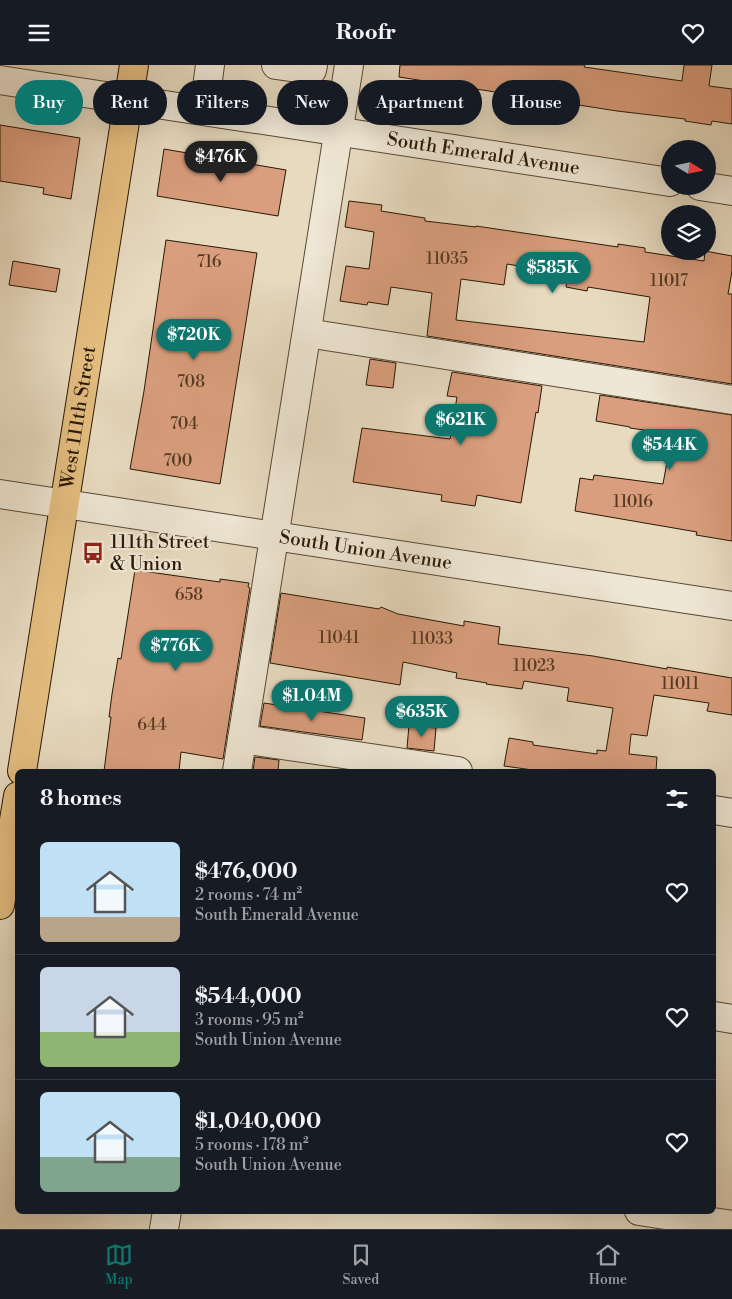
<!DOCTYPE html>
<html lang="en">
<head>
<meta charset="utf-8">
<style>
	:root { --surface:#171b24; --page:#20242c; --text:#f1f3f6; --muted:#9ea1a6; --line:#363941; --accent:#0f766e }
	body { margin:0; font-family:"Libre Bodoni",serif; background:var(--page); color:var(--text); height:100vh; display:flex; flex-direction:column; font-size:19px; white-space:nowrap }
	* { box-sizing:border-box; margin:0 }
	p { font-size:16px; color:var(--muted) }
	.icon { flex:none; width:28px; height:28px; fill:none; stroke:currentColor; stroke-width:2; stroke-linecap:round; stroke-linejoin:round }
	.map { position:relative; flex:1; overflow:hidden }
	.sheet { position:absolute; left:15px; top:704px; width:701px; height:445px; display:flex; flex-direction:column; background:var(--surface); border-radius:8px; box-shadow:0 5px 20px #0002 }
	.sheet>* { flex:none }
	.top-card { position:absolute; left:15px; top:15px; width:702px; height:45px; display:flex; gap:10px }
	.needle { width:32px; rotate:100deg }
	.fabs { position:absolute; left:661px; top:75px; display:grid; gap:10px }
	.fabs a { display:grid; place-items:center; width:55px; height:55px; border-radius:50%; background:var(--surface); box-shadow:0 5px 20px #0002; font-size:25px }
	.price { position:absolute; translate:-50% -42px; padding:0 11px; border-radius:18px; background:var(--accent); color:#fff; font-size:16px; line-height:32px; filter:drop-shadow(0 1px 2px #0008) }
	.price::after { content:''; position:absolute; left:50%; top:30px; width:15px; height:11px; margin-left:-8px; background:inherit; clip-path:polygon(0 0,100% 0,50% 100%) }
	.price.on { background:#222; color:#fff }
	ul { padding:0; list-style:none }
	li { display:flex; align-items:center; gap:15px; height:125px; padding:0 25px }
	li+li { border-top:1px solid var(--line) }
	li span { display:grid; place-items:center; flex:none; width:140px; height:100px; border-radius:8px; color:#555 }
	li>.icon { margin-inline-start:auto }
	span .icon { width:60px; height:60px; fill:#fffc; stroke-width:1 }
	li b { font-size:21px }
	h2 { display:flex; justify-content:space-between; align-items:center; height:60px; padding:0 25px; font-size:21px }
	.pill { padding:0 18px; border-radius:22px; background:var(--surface); box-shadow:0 5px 20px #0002; font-size:18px; line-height:45px }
	.pill.on { background:var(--accent); color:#fff }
	header { display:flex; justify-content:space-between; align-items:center; height:65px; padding:0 25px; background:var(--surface); font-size:22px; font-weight:700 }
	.dock { display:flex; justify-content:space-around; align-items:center; height:70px; border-top:1px solid var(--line); background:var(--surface); font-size:14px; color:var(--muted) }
	.dock a { display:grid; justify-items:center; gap:2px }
	.dock .on { color:var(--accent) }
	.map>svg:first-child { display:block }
	.building { fill:#d99e7d; stroke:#281807; fill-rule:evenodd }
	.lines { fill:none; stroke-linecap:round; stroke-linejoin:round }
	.minor-casing { stroke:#584835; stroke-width:30 }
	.major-casing { stroke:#281807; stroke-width:30 }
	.minor { stroke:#efe7d5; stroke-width:28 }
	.major { stroke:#e4bd80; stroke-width:28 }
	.labels { text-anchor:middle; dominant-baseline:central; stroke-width:4.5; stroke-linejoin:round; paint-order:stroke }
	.number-label { font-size:16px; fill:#543a24 }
	.street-label { font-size:19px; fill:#281807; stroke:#efe7d5 }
	.poi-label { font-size:19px; fill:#281807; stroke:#efe7d5; text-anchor:start }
</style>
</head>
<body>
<header><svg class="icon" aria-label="menu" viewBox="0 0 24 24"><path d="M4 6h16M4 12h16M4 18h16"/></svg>Roofr<svg class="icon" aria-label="heart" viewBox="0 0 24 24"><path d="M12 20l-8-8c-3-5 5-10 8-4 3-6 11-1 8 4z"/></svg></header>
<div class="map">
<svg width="732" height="1164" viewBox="0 0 732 1164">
	<rect width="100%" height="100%" fill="#e7dabf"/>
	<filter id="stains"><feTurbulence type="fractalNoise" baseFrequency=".004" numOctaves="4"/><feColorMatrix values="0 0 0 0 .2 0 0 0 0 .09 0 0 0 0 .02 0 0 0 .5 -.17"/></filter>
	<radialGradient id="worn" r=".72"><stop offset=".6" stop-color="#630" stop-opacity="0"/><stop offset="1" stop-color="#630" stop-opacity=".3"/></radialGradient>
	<!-- building -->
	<g class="building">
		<polygon points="400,0 585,0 584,2 682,16 684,0 712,0 709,21 732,24 732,59 712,56 711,60 685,56 685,54 617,46 399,12"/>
		<polygon points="0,60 80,73 71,134 43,129 44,123 0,116"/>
		<polygon points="164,84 286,105 278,151 157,131"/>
		<path d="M349,136L382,140L381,146L425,153V156L476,162V161L618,182V179L645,183V187L704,196L705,186L732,191V206L728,229H732V319L427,271L432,228L391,222L388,240L368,237L367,240L340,236L346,201L369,204L374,167L345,162ZM507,199L568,209L566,222L587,226L588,222L650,232L644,277L456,255L461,214L504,220Z"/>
		<polygon points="166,175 257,188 220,419 130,404 144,326"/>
		<polygon points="13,196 60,204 56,227 9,220"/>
		<polygon points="370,294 396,298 393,323 366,320"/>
		<polygon points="452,307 542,321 538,348 536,347 521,438 477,430 475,441 441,436 442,430 353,417 362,363 450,374 457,332 447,331"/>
		<polygon points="600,330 732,350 732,476 696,470 697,467 575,446 580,413 593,415 594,410 663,419 672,369 630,363 630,362 596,356"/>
		<polygon points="135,505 220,517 220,514 249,518 248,522 250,523 223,694 181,687 179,706 104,706 111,652 109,652 112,629 118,593 121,594"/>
		<polygon points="281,528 379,544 381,542 398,549 464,561 464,556 500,562 498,579 593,591 667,604 667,602 732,613 732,650 707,646 709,638 654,630 647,671 631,669 629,689 657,692 656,706 540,706 504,701 509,673 533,677 533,680 597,689 597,685 606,686 613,643 567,636 569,623 524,616 522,624 486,619 487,618 456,613 457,608 403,597 400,620 270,598"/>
		<polygon points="264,638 365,653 362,675 260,661"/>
		<polygon points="409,660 436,663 434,686 407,683"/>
		<polygon points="255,692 279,695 278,706 253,706"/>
	</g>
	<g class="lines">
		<!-- minor casing -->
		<g class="minor-casing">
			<g id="minor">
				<polyline points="276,0 312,5 313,0"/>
				<path id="s1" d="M0,15L670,117"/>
				<polyline points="204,45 210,0"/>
				<polyline points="700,121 732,126"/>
				<polyline points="307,268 732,335"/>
				<path id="s2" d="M0,429L732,541"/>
				<polyline points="242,674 458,706"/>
				<polyline points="237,706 349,0"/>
				<polyline points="714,745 732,748"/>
				<polyline points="714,951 732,954"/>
				<polyline points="639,1146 732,1160"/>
				<polyline points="164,1164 167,1146"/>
			</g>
		</g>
		<!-- major casing -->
		<g class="major-casing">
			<g id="major">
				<path id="s3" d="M22,706L134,0"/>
				<polyline points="0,840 18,731"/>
			</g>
		</g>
		<!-- minor -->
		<use href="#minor" class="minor"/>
		<!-- major -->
		<use href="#major" class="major"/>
	</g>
	<!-- icons -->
	<defs>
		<g id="bus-bare" transform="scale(1.725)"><path d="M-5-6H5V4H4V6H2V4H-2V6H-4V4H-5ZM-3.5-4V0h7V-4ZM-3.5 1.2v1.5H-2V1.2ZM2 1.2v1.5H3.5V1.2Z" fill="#8f2418" stroke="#efe7d5" stroke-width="2.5" paint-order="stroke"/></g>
	</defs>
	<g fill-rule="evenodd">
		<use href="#bus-bare" x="93" y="488"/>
	</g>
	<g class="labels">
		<!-- number labels -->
		<g class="number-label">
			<text x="447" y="194">11035</text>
			<text x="209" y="197">716</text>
			<text x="669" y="216">11017</text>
			<text x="191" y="317">708</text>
			<text x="184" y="359">704</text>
			<text x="178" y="396">700</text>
			<text x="633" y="437">11016</text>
			<text x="189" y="530">658</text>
			<text x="339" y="573">11041</text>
			<text x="432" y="574">11033</text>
			<text x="534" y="601">11023</text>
			<text x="680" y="619">11011</text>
			<text x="152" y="660">644</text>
		</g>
		<!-- street labels -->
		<g class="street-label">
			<text stroke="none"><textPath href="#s1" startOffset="489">South Emerald Avenue</textPath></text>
			<text stroke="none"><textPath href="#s3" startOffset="358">West 111th Street</textPath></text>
			<text stroke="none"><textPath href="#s2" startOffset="370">South Union Avenue</textPath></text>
		</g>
		<!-- poi labels -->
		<g class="poi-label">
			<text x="110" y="477">111th Street<tspan x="110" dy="22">&amp; Union</tspan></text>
		</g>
	</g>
	<rect width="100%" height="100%" filter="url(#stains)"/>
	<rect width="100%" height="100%" fill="url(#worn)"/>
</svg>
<div class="fabs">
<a><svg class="needle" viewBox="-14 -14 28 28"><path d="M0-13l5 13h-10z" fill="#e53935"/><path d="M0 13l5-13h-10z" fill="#9ea1a6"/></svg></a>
<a><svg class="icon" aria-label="layers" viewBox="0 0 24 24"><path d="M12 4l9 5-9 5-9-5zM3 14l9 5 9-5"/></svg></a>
</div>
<b class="price on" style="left:221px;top:118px">$476K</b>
<b class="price" style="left:553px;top:229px">$585K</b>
<b class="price" style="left:194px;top:296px">$720K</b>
<b class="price" style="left:461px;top:381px">$621K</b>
<b class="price" style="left:670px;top:406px">$544K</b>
<b class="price" style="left:176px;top:607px">$776K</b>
<b class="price" style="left:312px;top:657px">$1.04M</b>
<b class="price" style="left:422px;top:673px">$635K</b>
<div class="top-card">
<a class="pill on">Buy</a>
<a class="pill">Rent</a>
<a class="pill">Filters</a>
<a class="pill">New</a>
<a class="pill">Apartment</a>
<a class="pill">House</a>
</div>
<section class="sheet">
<h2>8 homes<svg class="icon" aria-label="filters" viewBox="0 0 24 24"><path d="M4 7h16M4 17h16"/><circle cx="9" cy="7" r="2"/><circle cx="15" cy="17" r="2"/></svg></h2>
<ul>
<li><span style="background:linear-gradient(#bfe0f5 75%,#b9a48a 0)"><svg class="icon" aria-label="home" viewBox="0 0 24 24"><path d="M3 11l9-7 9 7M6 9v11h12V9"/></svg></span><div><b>$476,000</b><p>2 rooms · 74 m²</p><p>South Emerald Avenue</p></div><svg class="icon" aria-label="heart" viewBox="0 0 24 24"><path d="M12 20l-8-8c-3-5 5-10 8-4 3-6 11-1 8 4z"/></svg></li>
<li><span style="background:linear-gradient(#c9d6e8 65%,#8fb573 0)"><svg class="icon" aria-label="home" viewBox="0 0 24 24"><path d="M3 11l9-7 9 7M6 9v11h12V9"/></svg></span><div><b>$544,000</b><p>3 rooms · 95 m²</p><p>South Union Avenue</p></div><svg class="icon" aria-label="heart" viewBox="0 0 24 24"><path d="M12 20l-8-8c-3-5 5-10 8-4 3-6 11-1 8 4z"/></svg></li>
<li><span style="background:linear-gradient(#bfe0f5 65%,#7fa58c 0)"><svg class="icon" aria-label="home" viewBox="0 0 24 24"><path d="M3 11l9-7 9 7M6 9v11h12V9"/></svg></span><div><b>$1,040,000</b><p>5 rooms · 178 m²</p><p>South Union Avenue</p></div><svg class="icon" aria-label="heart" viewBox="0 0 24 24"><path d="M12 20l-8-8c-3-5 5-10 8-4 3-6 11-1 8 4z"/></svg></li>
</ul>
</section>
</div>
<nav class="dock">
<a class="on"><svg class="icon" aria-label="map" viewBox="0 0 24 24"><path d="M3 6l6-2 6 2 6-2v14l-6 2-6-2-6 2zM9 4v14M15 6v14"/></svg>Map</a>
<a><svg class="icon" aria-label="saved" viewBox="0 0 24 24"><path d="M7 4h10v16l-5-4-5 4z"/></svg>Saved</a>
<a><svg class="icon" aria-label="home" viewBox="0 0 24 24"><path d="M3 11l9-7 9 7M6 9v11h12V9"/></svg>Home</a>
</nav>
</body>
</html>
